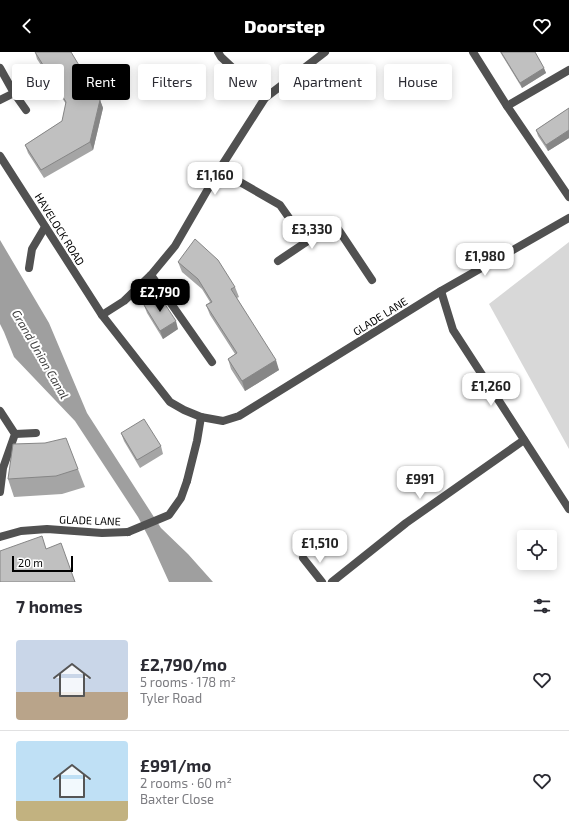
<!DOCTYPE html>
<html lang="en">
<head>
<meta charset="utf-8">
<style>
	:root { --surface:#fff; --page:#f7f7f7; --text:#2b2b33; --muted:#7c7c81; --line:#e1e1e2; --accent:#000 }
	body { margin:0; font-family:"Exo 2",sans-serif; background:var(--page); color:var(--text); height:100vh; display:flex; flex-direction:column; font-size:15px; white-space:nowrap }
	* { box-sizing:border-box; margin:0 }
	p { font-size:13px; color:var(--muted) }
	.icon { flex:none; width:22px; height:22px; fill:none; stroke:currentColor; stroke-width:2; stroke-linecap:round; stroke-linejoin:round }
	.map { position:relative; height:530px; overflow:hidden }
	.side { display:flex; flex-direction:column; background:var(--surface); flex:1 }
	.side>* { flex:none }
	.banner { position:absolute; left:12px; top:12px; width:545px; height:36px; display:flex; gap:8px }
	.fabs { position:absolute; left:517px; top:478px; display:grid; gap:8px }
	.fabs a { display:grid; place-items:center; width:40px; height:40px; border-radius:4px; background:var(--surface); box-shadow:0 2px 10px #0003; font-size:20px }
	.scale { position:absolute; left:12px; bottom:10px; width:61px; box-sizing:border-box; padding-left:4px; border:2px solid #000; border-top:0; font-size:11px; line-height:14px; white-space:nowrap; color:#000; -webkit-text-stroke:3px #fff; paint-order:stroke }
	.price { position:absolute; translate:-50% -34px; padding:0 9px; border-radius:8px; background:#fff; color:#222; font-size:13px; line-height:26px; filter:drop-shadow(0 1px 2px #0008) }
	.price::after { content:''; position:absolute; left:50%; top:24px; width:12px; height:9px; margin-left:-6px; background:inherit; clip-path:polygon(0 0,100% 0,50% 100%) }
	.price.selected { background:var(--accent); color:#fff }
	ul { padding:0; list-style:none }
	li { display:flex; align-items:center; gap:12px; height:100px; padding:0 16px }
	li+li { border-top:1px solid var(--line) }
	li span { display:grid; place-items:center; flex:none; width:112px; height:80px; border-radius:4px; color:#555 }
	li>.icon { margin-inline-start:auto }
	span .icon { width:48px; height:48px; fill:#fffc; stroke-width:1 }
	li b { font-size:17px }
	h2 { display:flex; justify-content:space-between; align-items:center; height:48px; padding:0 16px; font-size:17px }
	.tag { padding:0 14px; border-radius:4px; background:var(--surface); box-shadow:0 2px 10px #0003; font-size:14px; line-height:36px }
	.tag.selected { background:var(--accent); color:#fff }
	header { display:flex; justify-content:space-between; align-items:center; height:52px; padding:0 16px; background:var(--accent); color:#fff; font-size:18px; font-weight:800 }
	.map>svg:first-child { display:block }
	.green { fill:#d8d8d8 }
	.water { fill:#9f9f9f }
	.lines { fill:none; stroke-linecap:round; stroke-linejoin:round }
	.service { stroke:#515151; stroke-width:8 }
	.pedestrian { stroke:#515151; stroke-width:8 }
	.minor { stroke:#515151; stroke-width:8 }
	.wall { fill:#a5a5a5 }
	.shaded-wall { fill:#868686 }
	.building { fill:#c0c0c0; stroke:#868686 }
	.labels { text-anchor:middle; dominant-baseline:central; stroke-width:4; stroke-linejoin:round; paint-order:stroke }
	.street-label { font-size:11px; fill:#000; stroke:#fff }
	.water-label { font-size:12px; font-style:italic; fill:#404040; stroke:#fff }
</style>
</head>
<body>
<header><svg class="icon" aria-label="back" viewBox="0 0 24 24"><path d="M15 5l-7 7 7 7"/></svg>Doorstep<svg class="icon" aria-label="heart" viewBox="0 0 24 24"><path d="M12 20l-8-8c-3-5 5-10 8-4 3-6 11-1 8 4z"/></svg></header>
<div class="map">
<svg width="569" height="530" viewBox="0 0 569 530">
	<rect width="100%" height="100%" fill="#fff"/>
	<!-- green -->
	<polygon class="green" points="569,190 569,397 489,252"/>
	<!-- water -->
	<polygon class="water" points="0,188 49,271 87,361 161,476 188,502 213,530 169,530 149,486 138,465 75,369 14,305 4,280 0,272"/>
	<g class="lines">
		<!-- service -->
		<g class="service">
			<polyline points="334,171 372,228"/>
			<polyline points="29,216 32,197 45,175"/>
			<polyline points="15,382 36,381"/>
			<polyline points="187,429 197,389 201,365"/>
			<polyline points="0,485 21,479 47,477 102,481 128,480"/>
		</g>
		<!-- pedestrian -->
		<polyline class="pedestrian" points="128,480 169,463 181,446 187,429"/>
		<!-- minor -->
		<g class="minor">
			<polyline points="218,0 221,5 265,46"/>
			<polyline points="473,0 507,54 569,145"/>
			<polyline points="0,16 14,41 26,58"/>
			<polyline points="0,48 14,41"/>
			<polyline points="507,54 569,18"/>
			<polyline points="0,104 102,263 170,350 184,358 201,365 223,369 239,364 441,239 569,166"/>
			<polyline points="219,118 280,153 306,190"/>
			<polyline points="278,209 336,170"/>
			<polyline points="151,223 212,310"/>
			<polyline points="441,239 453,278 569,457"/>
			<polyline points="102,263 124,249 151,223 175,194 219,118 265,46 325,0"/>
			<polyline points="0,359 15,382 3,416 0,440"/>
			<polyline points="303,506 322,530"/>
			<polyline points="332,530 406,471 524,388"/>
		</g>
	</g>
	<!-- wall -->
	<g class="wall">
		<polygon points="35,0 100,48 103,56 93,98 44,126 28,101 25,93 62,69 66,52 37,7"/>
		<polygon points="500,0 535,0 546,21 522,36"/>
		<polygon points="569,56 569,86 548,99 538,84 536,78"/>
		<polygon points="178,210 235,235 239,245 237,246 279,318 245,339 231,317 228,307 235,302 210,263 206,253 210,250 202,237 182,220"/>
		<polygon points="144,253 178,277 163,287 147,261"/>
		<polygon points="121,381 161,394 163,402 140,416 124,389"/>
		<polygon points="78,417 85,435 62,442 14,445 8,427"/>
	</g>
	<!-- shaded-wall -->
	<g class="shaded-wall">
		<polygon points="544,16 546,21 522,36 520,31"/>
		<polygon points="100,48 103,56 93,98 90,90"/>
		<polygon points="569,78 569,86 548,99 546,93"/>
		<polygon points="176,269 178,277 163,287 160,279"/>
		<polygon points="276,308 279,318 245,339 242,329"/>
	</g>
	<!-- building -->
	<g class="building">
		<polygon points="35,0 71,0 100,48 90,90 41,118 25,93 62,69 66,50"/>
		<polygon points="501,0 535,0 544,16 520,31"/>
		<polygon points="569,56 569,78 546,93 536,78"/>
		<polygon points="195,187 218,208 235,235 231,237 276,308 242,329 228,307 237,301 206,253 212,250 198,227 178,210"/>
		<polygon points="159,243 176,269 160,279 144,253"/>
		<polygon points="144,367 161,394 137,408 121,381"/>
		<polygon points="66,386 78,417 56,424 8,427 13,392 45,391"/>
		<polygon points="42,484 46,497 61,491 75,530 0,530 0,499"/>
	</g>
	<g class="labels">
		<!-- street labels -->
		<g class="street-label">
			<text transform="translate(60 177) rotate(58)">HAVELOCK ROAD</text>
			<text transform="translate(380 264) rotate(-32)">GLADE LANE</text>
			<text transform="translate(90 468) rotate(2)">GLADE LANE</text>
		</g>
		<!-- water labels -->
		<g class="water-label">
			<text transform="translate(41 302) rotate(60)">Grand Union Canal</text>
		</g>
	</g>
</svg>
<div class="fabs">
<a><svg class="icon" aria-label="locate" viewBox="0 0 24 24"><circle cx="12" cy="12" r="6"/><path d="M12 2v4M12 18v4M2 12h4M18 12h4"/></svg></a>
</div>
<div class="scale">20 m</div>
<b class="price" style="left:215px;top:144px">£1,160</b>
<b class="price" style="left:312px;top:198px">£3,330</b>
<b class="price" style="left:485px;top:225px">£1,980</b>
<b class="price selected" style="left:160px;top:261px">£2,790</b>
<b class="price" style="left:491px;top:355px">£1,260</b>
<b class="price" style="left:420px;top:448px">£991</b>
<b class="price" style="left:320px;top:512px">£1,510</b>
<div class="banner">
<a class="tag">Buy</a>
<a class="tag selected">Rent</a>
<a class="tag">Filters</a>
<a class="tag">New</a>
<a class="tag">Apartment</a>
<a class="tag">House</a>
</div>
</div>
<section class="side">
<h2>7 homes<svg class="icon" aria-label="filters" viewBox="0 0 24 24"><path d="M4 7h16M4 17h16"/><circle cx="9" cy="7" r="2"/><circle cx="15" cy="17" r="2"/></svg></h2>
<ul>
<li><span style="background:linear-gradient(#c9d6e8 65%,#b9a48a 0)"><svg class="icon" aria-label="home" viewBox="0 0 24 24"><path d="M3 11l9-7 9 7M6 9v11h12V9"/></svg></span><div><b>£2,790/mo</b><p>5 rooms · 178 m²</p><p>Tyler Road</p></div><svg class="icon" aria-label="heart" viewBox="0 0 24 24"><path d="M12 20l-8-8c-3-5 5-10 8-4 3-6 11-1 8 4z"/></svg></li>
<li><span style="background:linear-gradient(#bfe0f5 75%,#c2b280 0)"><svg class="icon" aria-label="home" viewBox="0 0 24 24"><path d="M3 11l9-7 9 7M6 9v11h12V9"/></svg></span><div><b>£991/mo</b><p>2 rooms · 60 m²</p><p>Baxter Close</p></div><svg class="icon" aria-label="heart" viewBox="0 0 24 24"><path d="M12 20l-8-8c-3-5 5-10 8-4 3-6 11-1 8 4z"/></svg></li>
</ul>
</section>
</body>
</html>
